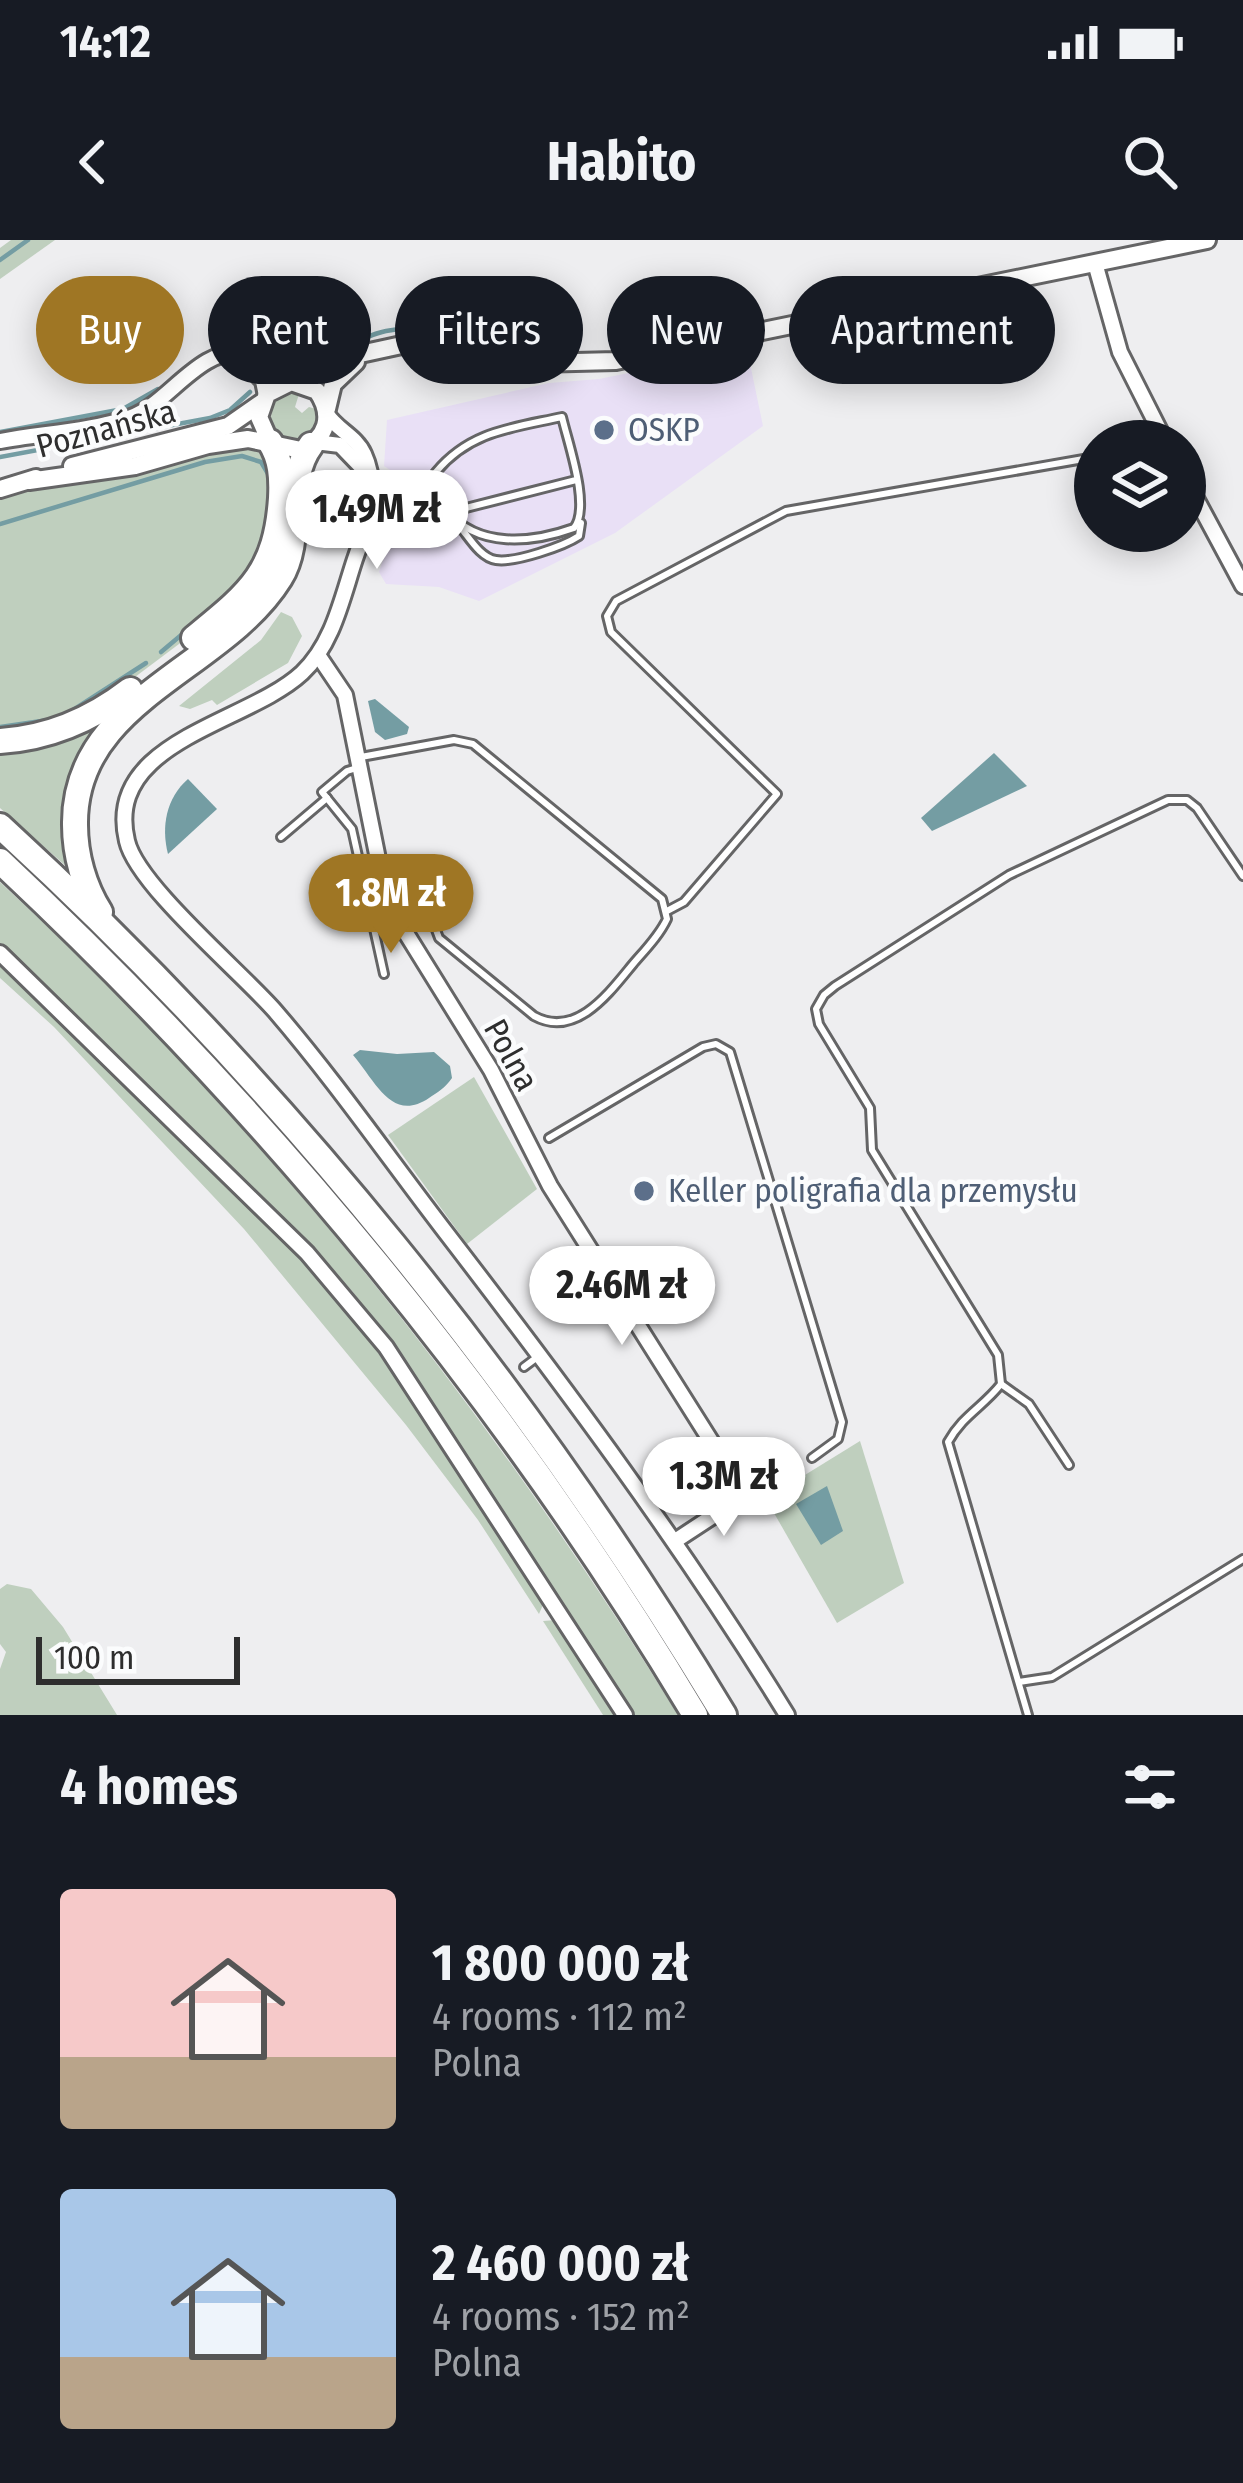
<!DOCTYPE html>
<html lang="en">
<head>
<meta charset="utf-8">
<style>
	:root { --surface:#171b24; --page:#20242c; --text:#f1f3f6; --muted:#9ea1a6; --accent:#9f7624 }
	body { margin:0; font-family:"Fira Sans Condensed",sans-serif; background:var(--page); color:var(--text); height:100vh; display:flex; flex-direction:column; font-size:45px; white-space:nowrap }
	* { box-sizing:border-box; margin:0 }
	p { font-size:39px; color:var(--muted) }
	.icon { flex:none; width:66px; height:66px; fill:none; stroke:currentColor; stroke-width:2; stroke-linecap:round; stroke-linejoin:round }
	.map { position:relative; height:1475px; overflow:hidden }
	.side { display:flex; flex-direction:column; background:var(--surface); flex:1 }
	.side>* { flex:none }
	.hud { position:absolute; left:36px; top:36px; width:1173px; height:108px; display:flex; gap:24px }
	.fabs { position:absolute; left:1074px; top:180px; display:grid; gap:24px }
	.fabs a { display:grid; place-items:center; width:132px; height:132px; border-radius:50%; background:var(--surface); box-shadow:0 6px 30px #0003; font-size:60px }
	.scale { position:absolute; left:36px; bottom:30px; width:204px; box-sizing:border-box; padding-left:12px; border:6px solid #2e2e2e; border-top:0; font-size:33px; line-height:42px; white-space:nowrap; color:#2e2e2e; -webkit-text-stroke:9px #fbfcfd; paint-order:stroke }
	.price { position:absolute; translate:-50% -102px; padding:0 27px; border-radius:42px; background:#fff; color:#222; font-size:39px; line-height:78px; filter:drop-shadow(0 3px 6px #0008) }
	.price::after { content:''; position:absolute; left:50%; top:72px; width:36px; height:27px; margin-left:-18px; background:inherit; clip-path:polygon(0 0,100% 0,50% 100%) }
	.price.current { background:var(--accent); color:#fff }
	ul { padding:0; list-style:none }
	li { display:flex; align-items:center; gap:36px; height:300px; padding:0 60px }
	li span { display:grid; place-items:center; flex:none; width:336px; height:240px; border-radius:12px; color:#555 }
	li>.icon { margin-inline-start:auto }
	span .icon { width:144px; height:144px; fill:#fffc; stroke-width:1 }
	li b { font-size:51px }
	h2 { display:flex; justify-content:space-between; align-items:center; height:144px; padding:0 60px; font-size:51px }
	.chip { padding:0 42px; border-radius:54px; background:var(--surface); box-shadow:0 6px 30px #0003; font-size:42px; line-height:108px }
	.chip.current { background:var(--accent); color:#fff }
	.status { display:flex; justify-content:space-between; align-items:center; height:84px; padding:0 60px; background:var(--surface); direction:ltr }
	.status svg { height:33px; fill:currentColor }
	header { display:flex; justify-content:space-between; align-items:center; height:156px; padding:0 60px; background:var(--surface); font-size:54px; font-weight:700 }
	.map>svg:first-child { display:block }
	.commercial { fill:#e9e0f6 }
	.green { fill:#bfcfbe }
	.water { fill:#749da3 }
	.lines { fill:none; stroke-linecap:round; stroke-linejoin:round }
	.stream { stroke:#749da3; stroke-width:4.5 }
	.service-casing { stroke:#656566; stroke-width:12 }
	.minor-casing { stroke:#656566; stroke-width:20 }
	.tertiary-casing { stroke:#656566; stroke-width:22 }
	.motorway-casing { stroke:#656566; stroke-width:30 }
	.service { stroke:#fff; stroke-width:6 }
	.minor { stroke:#fff; stroke-width:14 }
	.tertiary { stroke:#fff; stroke-width:16 }
	.motorway { stroke:#fff; stroke-width:24 }
	.service-dot { fill:#5c6f8a; stroke:#fbfcfd; stroke-width:4.5 }
	.labels { text-anchor:middle; dominant-baseline:central; stroke-width:9; stroke-linejoin:round; paint-order:stroke }
	.street-label { font-size:33px; fill:#2e2e2e; stroke:#fbfcfd }
	.service-label { font-size:33px; fill:#4e5e75; stroke:#fbfcfd; text-anchor:start }
</style>
</head>
<body>
<div class="status"><b>14:12</b><svg viewBox="0 0 49 12"><path d="M0 12V9h3v3zM5 12V6h3v6zM10 12V3h3v9zM15 12V0h3v12zM26 1h20v11H26zM47 4h2v5h-2z"/></svg></div>
<header><svg class="icon" aria-label="back" viewBox="0 0 24 24"><path d="M15 5l-7 7 7 7"/></svg>Habito<svg class="icon" aria-label="search" viewBox="0 0 24 24"><circle cx="10" cy="10" r="6"/><path d="M15 15l6 6"/></svg></header>
<div class="map">
<svg width="1243" height="1475" viewBox="0 0 1243 1475">
	<rect width="100%" height="100%" fill="#eeeef0"/>
	<!-- commercial -->
	<polygon class="commercial" points="747,109 763,186 615,293 479,361 439,347 386,344 379,332 408,242 384,226 387,180 549,143 599,139"/>
	<!-- green -->
	<g class="green">
		<polygon points="11,0 55,0 0,39 0,8"/>
		<polygon points="288,152 299,154 295,167 302,173 309,167 316,169 316,185 298,200 281,197 270,184 273,163"/>
		<polygon points="243,207 257,211 274,229 264,316 191,395 131,440 64,480 0,492 0,258 195,213"/>
		<polygon points="281,372 292,377 302,396 288,423 217,465 212,460 190,469 179,466 261,400"/>
		<polygon points="112,473 98,491 75,634 0,568 0,508"/>
		<path d="M0,642C263,885 490,1170 678,1475H633L410,1128L352,1051L212,907L0,703Z"/>
		<polygon points="0,722 269,984 350,1071 545,1360 539,1374 478,1280 406,1185 244,989 54,787 0,738"/>
		<polygon points="474,837 537,949 467,1004 388,895"/>
		<polygon points="860,1201 904,1343 837,1383 766,1259"/>
		<polygon points="7,1344 31,1349 63,1387 117,1475 0,1475 0,1429 6,1412 0,1404 0,1349"/>
		<polygon points="556,1380 618,1475 603,1475 543,1381"/>
	</g>
	<!-- water -->
	<g class="water">
		<polygon points="375,459 409,487 407,494 385,500 375,492 368,461"/>
		<polygon points="994,513 1027,546 932,591 921,578"/>
		<path d="M188,539L217,569L168,614C161,587 166,558 188,539Z"/>
		<path d="M360,810L397,814L434,812L450,826L452,838C445,848 438,852 429,858C392,883 376,842 353,815Z"/>
		<polygon points="827,1246 843,1291 821,1305 796,1264"/>
	</g>
	<g class="lines">
		<!-- stream -->
		<g class="stream">
			<polyline points="0,20 28,0"/>
			<path d="M282,127C316,132 351,98 386,91C443,79 503,111 561,113"/>
			<polyline points="0,192 123,169 158,149"/>
			<polyline points="0,217 210,178 230,170 250,152"/>
			<polyline points="0,284 205,222 242,216 261,222 270,237"/>
			<polyline points="161,412 186,391"/>
			<polyline points="70,472 146,423"/>
			<polyline points="0,487 55,479"/>
		</g>
		<!-- service casing -->
		<g class="service-casing">
			<g id="service">
				<polyline points="372,259 421,261"/>
				<path d="M446,270C478,309 532,303 574,288C591,267 568,203 562,177C512,188 470,191 436,232C427,243 421,251 424,265L462,269L576,240"/>
				<path d="M461,288C470,299 481,318 496,320C515,323 564,306 579,296L581,283"/>
				<path d="M361,517L454,500L473,504L662,659L667,679C659,696 645,710 633,724C609,753 576,799 534,776L439,698L418,641L385,646"/>
				<polyline points="360,527 347,531 322,552 352,589 384,734"/>
				<polyline points="281,597 327,558"/>
				<polyline points="667,671 684,662 777,554 611,392 607,376 616,361 786,271 1095,217"/>
				<polyline points="549,898 703,807 716,804 730,812 842,1182 838,1199 812,1218"/>
				<polyline points="524,1127 540,1115"/>
				<polyline points="1001,1144 1029,1164 1069,1225"/>
				<polyline points="1019,1442 1052,1437 1243,1319"/>
				<path d="M1028,1475L948,1202C963,1175 983,1167 1001,1144L998,1115L872,910L870,868L819,784L816,769L824,755L835,746L1009,635L1168,560H1187L1197,568L1243,636"/>
			</g>
		</g>
		<!-- minor casing -->
		<g class="minor-casing">
			<g id="minor">
				<polyline points="1095,23 1120,112 1165,201"/>
				<polyline points="244,121 263,141 266,156"/>
				<path d="M327,174C337,190 356,196 364,214C380,249 367,285 355,319C342,358 333,404 302,433C247,484 103,501 127,601C137,645 241,732 275,771C336,842 390,920 447,994C567,1150 684,1307 787,1475"/>
				<path d="M0,201C43,193 90,191 131,177C167,165 201,105 243,114C260,118 277,134 293,142"/>
				<polyline points="315,202 340,205 365,231"/>
				<polyline points="1185,238 1243,346"/>
				<polyline points="318,415 345,455 380,629 401,685 491,830 550,946 745,1255 675,1301"/>
				<polyline points="0,713 307,1013 386,1107 625,1475"/>
			</g>
		</g>
		<!-- tertiary casing -->
		<g class="tertiary-casing">
			<g id="tertiary">
				<polyline points="301,143 351,116 411,103 458,108 535,123 616,121 1207,0"/>
				<polyline points="327,169 333,144 356,122"/>
				<polyline points="72,226 228,186 261,163"/>
				<path d="M29,241L135,226L208,205L248,199L301,210C327,198 334,176 317,151L291,142L267,154L259,177L270,202"/>
				<polyline points="0,249 36,238"/>
			</g>
		</g>
		<!-- motorway casing -->
		<g class="motorway-casing">
			<g id="motorway">
				<path d="M194,398C249,353 276,333 281,258C282,238 281,219 270,202"/>
				<path d="M0,501C49,498 91,480 130,450"/>
				<path d="M0,586C282,844 527,1148 724,1475"/>
				<path d="M0,621C268,872 506,1159 695,1475"/>
				<path d="M100,672C84,647 75,615 75,585C73,459 223,430 280,338C305,298 283,242 311,205"/>
			</g>
		</g>
		<!-- service -->
		<use href="#service" class="service"/>
		<!-- minor -->
		<use href="#minor" class="minor"/>
		<!-- tertiary -->
		<use href="#tertiary" class="tertiary"/>
		<!-- motorway -->
		<use href="#motorway" class="motorway"/>
	</g>
	<!-- markers -->
	<g class="service-dot">
		<circle cx="604" cy="190" r="12"/>
		<circle cx="644" cy="951" r="12"/>
	</g>
	<g class="labels">
		<!-- street labels -->
		<g class="street-label">
			<text transform="translate(106 189) rotate(-15)">Poznańska</text>
			<text transform="translate(511 815) rotate(61)">Polna</text>
		</g>
		<!-- service labels -->
		<g class="service-label">
			<text x="628" y="190">OSKP</text>
			<text x="668" y="951">Keller poligrafia dla przemysłu</text>
		</g>
	</g>
</svg>
<div class="fabs">
<a><svg class="icon" aria-label="layers" viewBox="0 0 24 24"><path d="M12 4l9 5-9 5-9-5zM3 14l9 5 9-5"/></svg></a>
</div>
<div class="scale">100 m</div>
<b class="price" style="left:377px;top:332px">1.49M zł</b>
<b class="price current" style="left:391px;top:716px">1.8M zł</b>
<b class="price" style="left:622px;top:1108px">2.46M zł</b>
<b class="price" style="left:724px;top:1299px">1.3M zł</b>
<div class="hud">
<a class="chip current">Buy</a>
<a class="chip">Rent</a>
<a class="chip">Filters</a>
<a class="chip">New</a>
<a class="chip">Apartment</a>
</div>
</div>
<section class="side">
<h2>4 homes<svg class="icon" aria-label="filters" viewBox="0 0 24 24"><path d="M4 7h16M4 17h16"/><circle cx="9" cy="7" r="2"/><circle cx="15" cy="17" r="2"/></svg></h2>
<ul>
<li><span style="background:linear-gradient(#f6c9c9 70%,#b9a48a 0)"><svg class="icon" aria-label="home" viewBox="0 0 24 24"><path d="M3 11l9-7 9 7M6 9v11h12V9"/></svg></span><div><b>1 800 000 zł</b><p>4 rooms · 112 m²</p><p>Polna</p></div></li>
<li><span style="background:linear-gradient(#a9c7e8 70%,#b9a48a 0)"><svg class="icon" aria-label="home" viewBox="0 0 24 24"><path d="M3 11l9-7 9 7M6 9v11h12V9"/></svg></span><div><b>2 460 000 zł</b><p>4 rooms · 152 m²</p><p>Polna</p></div></li>
</ul>
</section>
</body>
</html>
